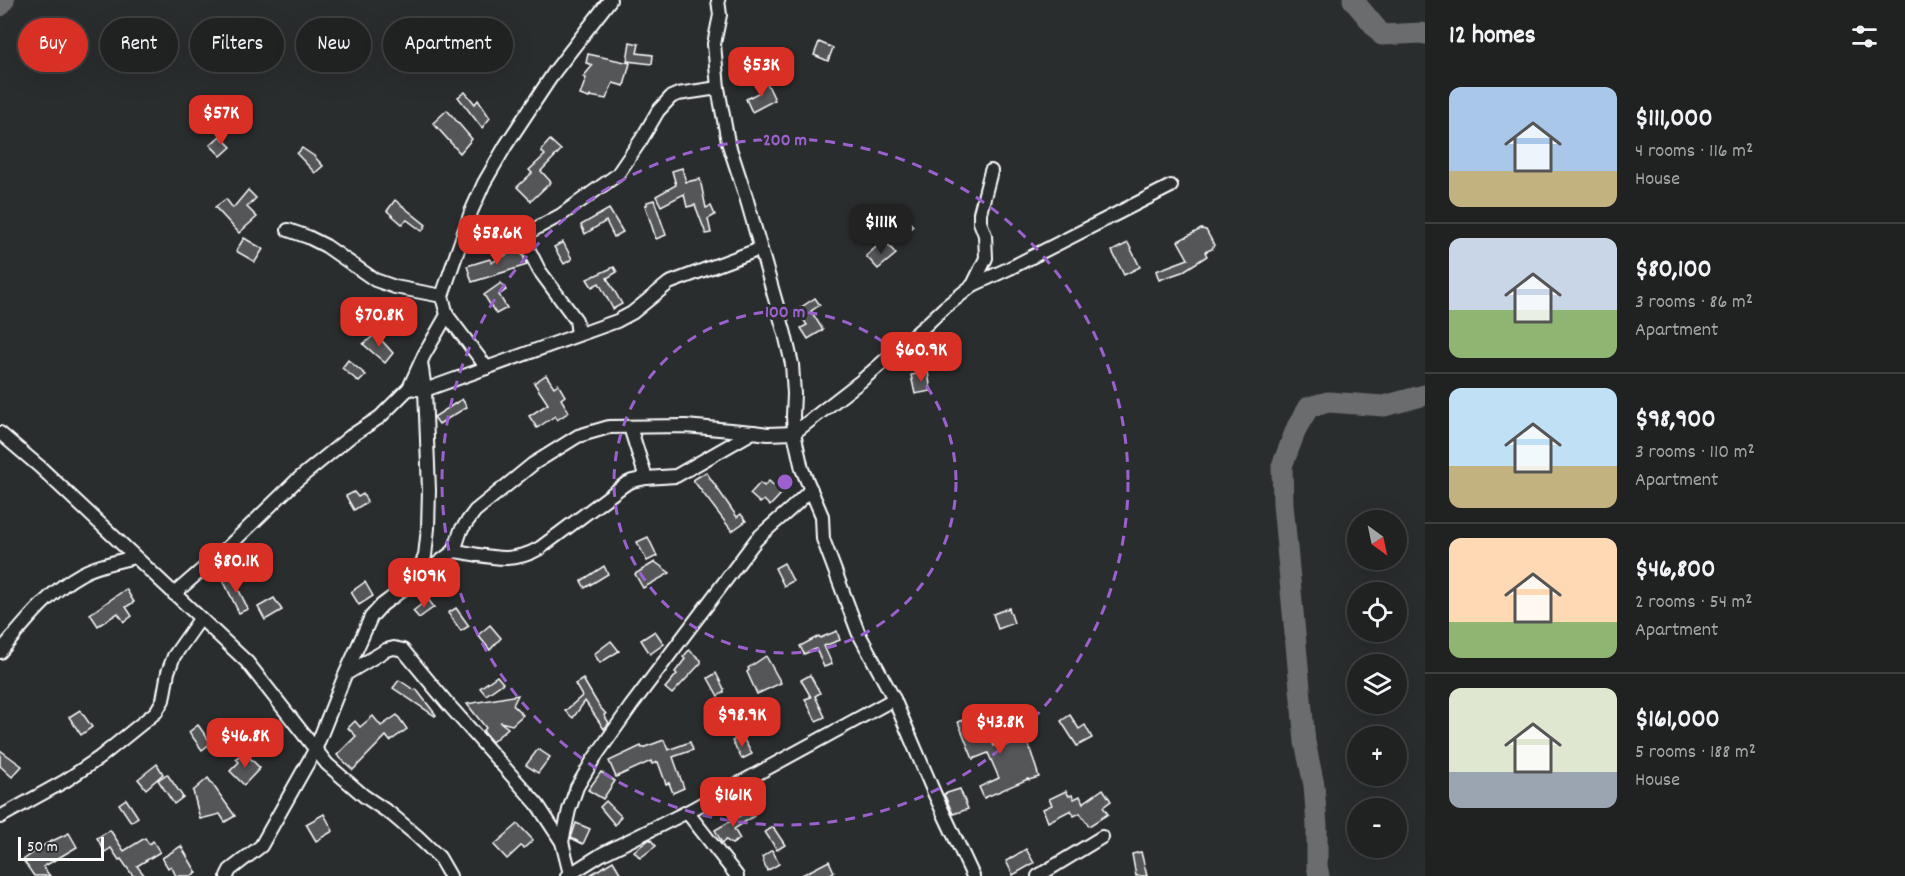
<!DOCTYPE html>
<html lang="en">
<head>
<meta charset="utf-8">
<style>
	:root { --surface:#202222; --page:#282a2a; --text:#f1f3f6; --muted:#a2a4a5; --line:#3d3f40; --accent:#d93025 }
	body { margin:0; font-family:Dekko,sans-serif; background:var(--page); color:var(--text); height:100vh; display:flex; flex-direction:column; font-size:22px; white-space:nowrap }
	* { box-sizing:border-box; margin:0 }
	p { font-size:20px; color:var(--muted) }
	.icon { flex:none; width:33px; height:33px; fill:none; stroke:currentColor; stroke-width:2; stroke-linecap:round; stroke-linejoin:round }
	.map { position:relative; flex:1; overflow:hidden }
	.drawer { display:flex; flex-direction:column; background:var(--surface); width:480px }
	.drawer>* { flex:none }
	.banner { position:absolute; left:18px; top:18px; width:570px; height:54px; display:flex; gap:12px }
	.needle { width:39px; rotate:147deg }
	.buttons { position:absolute; left:1347px; top:510px; display:grid; gap:12px }
	.buttons a { display:grid; place-items:center; width:60px; height:60px; border-radius:50%; background:var(--surface); box-shadow:0 6px 24px #0002,0 0 0 2px var(--line); font-size:30px }
	.scale { position:absolute; left:18px; bottom:15px; width:86px; box-sizing:border-box; padding-left:6px; border:3px solid #fff; border-top:0; font-size:16px; line-height:21px; white-space:nowrap; color:#fff; -webkit-text-stroke:4px #2a2d2e; paint-order:stroke }
	.price { position:absolute; translate:-50% -51px; padding:0 14px; border-radius:12px; background:var(--accent); color:#fff; font-size:20px; line-height:39px; filter:drop-shadow(0 2px 3px #0008) }
	.price::after { content:''; position:absolute; left:50%; top:36px; width:18px; height:14px; margin-left:-9px; background:inherit; clip-path:polygon(0 0,100% 0,50% 100%) }
	.price.on { background:#222; color:#fff }
	ul { padding:0; list-style:none }
	li { display:flex; align-items:center; gap:18px; height:150px; padding:0 24px }
	li+li { border-top:2px solid var(--line) }
	li span { display:grid; place-items:center; flex:none; width:168px; height:120px; border-radius:12px; color:#555 }
	li>.icon { margin-inline-start:auto }
	span .icon { width:72px; height:72px; fill:#fffc; stroke-width:1 }
	li b { font-size:26px }
	h2 { display:flex; justify-content:space-between; align-items:center; height:72px; padding:0 24px; font-size:26px }
	.pill { padding:0 21px; border-radius:27px; background:var(--surface); box-shadow:0 6px 24px #0002,0 0 0 2px var(--line); font-size:21px; line-height:54px }
	.pill.on { background:var(--accent); color:#fff }
	main { display:flex; flex:1; min-height:0 }
	.map>svg:first-child { display:block }
	.lines { fill:none; stroke-linecap:round; stroke-linejoin:round }
	.river { stroke:#6a6c6d; stroke-width:21 }
	.building { fill:#555758; stroke:#fff; stroke-width:1.5 }
	.street-casing { stroke:#fff; stroke-width:16 }
	.street { stroke:#2a2d2e; stroke-width:12 }
	.ring { fill:none; stroke:#9c61cf; stroke-width:3; stroke-dasharray:10 8 }
	.centre { fill:#9c61cf; stroke:#2a2d2e; stroke-width:3 }
	.ring-label { font-size:18px; text-anchor:middle; font-weight:bold; fill:#9c61cf; stroke:#2a2d2e; stroke-width:6; stroke-linejoin:round; paint-order:stroke }
</style>
</head>
<body>
<main>
<div class="map">
<svg width="1425" height="876" viewBox="0 0 1425 876">
	<rect width="100%" height="100%" fill="#2a2d2e"/>
	<filter id="ink" filterUnits="userSpaceOnUse"><feTurbulence type="fractalNoise" baseFrequency=".0167" numOctaves="2"/><feDisplacementMap in="SourceGraphic" scale="12" xChannelSelector="R" yChannelSelector="G"/><feConvolveMatrix kernelMatrix="1 2 1 2 8 2 1 2 1" color-interpolation-filters="sRGB"/></filter>
	<g filter="url(#ink)">
		<g class="lines">
			<!-- river -->
			<g class="river">
				<polyline points="1353,0 1382,35 1421,33 1425,34"/>
				<polyline points="0,6 4,0"/>
				<polyline points="1319,876 1317,866 1317,826 1314,785 1305,742 1283,504 1282,466 1297,427 1309,407 1328,402 1384,406 1425,395"/>
			</g>
		</g>
		<!-- building -->
		<g class="building">
			<polygon points="630,42 639,44 637,53 653,55 652,64 627,61"/>
			<polygon points="819,42 833,48 828,61 814,55"/>
			<polygon points="588,54 630,63 624,86 613,83 606,99 590,96 589,98 580,95 586,78 583,77 593,65 586,63"/>
			<polygon points="767,83 775,100 752,112 746,99 760,92 758,88"/>
			<polygon points="465,92 475,104 478,100 490,118 482,128 458,97"/>
			<polygon points="447,110 472,139 460,153 433,123"/>
			<polygon points="220,136 231,147 221,156 210,145"/>
			<polygon points="550,140 561,150 541,171 551,182 531,201 517,187 532,173 529,170 545,155 542,152 542,149"/>
			<polygon points="302,148 314,156 323,166 315,173 297,154"/>
			<polygon points="682,168 686,182 700,179 706,208 711,206 715,215 708,219 711,233 706,234 695,205 687,207 684,194 661,206 656,196 676,185 672,171"/>
			<polygon points="248,190 256,198 247,207 257,217 239,233 215,207 226,199 233,208"/>
			<polygon points="395,200 426,225 422,231 407,220 402,224 387,211"/>
			<polygon points="654,200 666,235 656,239 645,205 647,205 647,202"/>
			<polygon points="609,209 623,232 614,237 606,221 585,234 581,225"/>
			<polygon points="899,211 913,226 905,234 891,219"/>
			<polygon points="1201,229 1206,230 1214,245 1212,249 1205,252 1207,256 1182,272 1159,280 1156,271 1188,259 1178,241"/>
			<polygon points="244,238 263,249 255,262 236,251"/>
			<polygon points="884,240 896,254 878,269 866,256"/>
			<polygon points="563,242 572,259 564,264 554,247"/>
			<polygon points="1128,243 1140,267 1124,275 1112,251"/>
			<polygon points="519,248 527,265 472,282 467,266 490,259 491,263"/>
			<polygon points="614,267 617,272 607,278 622,304 613,309 599,283 592,287 587,279"/>
			<polygon points="501,283 506,290 499,295 507,308 496,314 484,295"/>
			<polygon points="815,298 820,305 811,311 823,330 808,339 801,328 807,325 797,310"/>
			<polygon points="376,334 393,353 385,363 363,344"/>
			<polygon points="348,360 366,375 359,382 342,368"/>
			<polygon points="928,372 931,391 915,394 911,375"/>
			<polygon points="546,375 554,387 558,384 565,396 561,399 569,412 557,420 555,416 537,428 529,416 548,404 534,383"/>
			<polygon points="462,399 467,407 439,424 434,417"/>
			<polygon points="706,472 737,517 741,514 746,521 732,531 693,480"/>
			<polygon points="769,481 782,493 770,506 764,500 760,503 750,494 760,483 764,486"/>
			<polygon points="354,492 358,497 363,494 367,502 354,510 346,496"/>
			<polygon points="648,537 657,556 647,561 637,542"/>
			<polygon points="655,562 670,573 643,588 635,574"/>
			<polygon points="784,563 793,581 784,586 775,568"/>
			<polygon points="604,566 608,574 585,588 581,581"/>
			<polygon points="232,576 248,609 239,613 223,580"/>
			<polygon points="365,582 373,596 359,605 351,592"/>
			<polygon points="126,589 134,602 126,607 132,616 124,622 118,613 98,626 90,614"/>
			<polygon points="274,598 282,610 265,620 258,607"/>
			<polygon points="428,599 434,607 419,618 413,611"/>
			<polygon points="456,608 469,626 461,631 448,613"/>
			<polygon points="1009,608 1014,623 998,629 993,614"/>
			<polygon points="490,625 501,638 490,650 478,635"/>
			<polygon points="655,631 664,644 650,654 641,640"/>
			<polygon points="837,631 840,640 824,646 832,664 824,667 816,649 804,654 800,646 819,636 820,638"/>
			<polygon points="611,641 619,651 600,663 594,654"/>
			<polygon points="689,650 701,660 701,663 672,694 665,688 677,674 675,672 685,659 683,657"/>
			<polygon points="766,656 781,683 757,694 747,672 749,670 748,668"/>
			<polygon points="716,673 724,689 724,692 718,696 708,678"/>
			<polygon points="810,675 820,693 815,696 825,717 816,721 805,699 811,697 801,680"/>
			<polygon points="497,676 503,683 486,695 480,688"/>
			<polygon points="583,679 599,706 606,714 604,715 609,723 604,729 585,701 573,718 565,711 582,696 575,684"/>
			<polygon points="399,680 414,690 416,689 436,715 435,716 393,688"/>
			<polygon points="518,695 513,705 523,715 512,725 500,722 508,728 492,742 483,731 486,728 467,704"/>
			<polygon points="80,710 92,727 81,735 69,717"/>
			<polygon points="980,713 994,746 1024,730 1039,777 1029,780 1028,779 984,798 979,787 999,778 988,753 973,759 958,722"/>
			<polygon points="397,715 407,729 390,741 386,736 353,770 337,755 356,736 348,728 355,721 360,727 373,716 381,726"/>
			<polygon points="1070,715 1079,729 1085,725 1092,738 1077,746 1061,721"/>
			<polygon points="198,725 211,743 202,750 189,732"/>
			<polygon points="742,736 752,754 742,759 732,741"/>
			<polygon points="664,740 668,750 690,742 693,750 673,757 684,788 673,793 669,783 666,784 658,762 652,764 651,761 616,777 609,761 641,746 642,748"/>
			<polygon points="538,749 550,757 538,773 526,765"/>
			<polygon points="0,750 22,766 12,777 0,766"/>
			<polygon points="244,752 260,768 244,785 230,771 239,762 236,759"/>
			<polygon points="157,764 163,774 146,789 138,779"/>
			<polygon points="601,772 615,781 603,799 588,790"/>
			<polygon points="167,774 183,797 174,804 158,780"/>
			<polygon points="208,778 235,816 225,822 220,814 200,819 193,791"/>
			<polygon points="960,789 968,809 953,814 944,794"/>
			<polygon points="1103,789 1111,801 1103,807 1108,814 1089,826 1080,813 1074,816 1071,810 1048,822 1043,809 1052,805 1049,799 1066,791 1069,796 1072,795 1074,799 1080,796 1083,803"/>
			<polygon points="126,799 138,817 131,822 119,804"/>
			<polygon points="606,801 621,816 615,825 600,807"/>
			<polygon points="750,810 754,816 734,829 740,839 732,844 726,840 722,843 715,830"/>
			<polygon points="324,814 333,831 316,841 306,824"/>
			<polygon points="576,823 590,829 583,844 571,838"/>
			<polygon points="518,824 533,840 524,848 521,846 507,859 494,845"/>
			<polygon points="773,827 785,845 777,850 765,832"/>
			<polygon points="110,830 124,851 145,838 149,844 153,841 160,852 137,866 145,876 133,876 121,859 119,860 111,848 105,852 97,838"/>
			<polygon points="69,833 77,847 43,867 50,876 34,876 23,860 46,844"/>
			<polygon points="650,839 656,846 640,858 634,851"/>
			<polygon points="181,846 197,873 192,876 176,876 171,866 168,868 162,858"/>
			<polygon points="1026,849 1034,863 1013,875 1006,861"/>
			<polygon points="772,850 779,864 767,871 762,857"/>
			<polygon points="1141,852 1147,876 1136,876 1132,854"/>
			<polygon points="613,861 622,876 588,876"/>
			<polygon points="829,861 834,872 827,876 800,876"/>
		</g>
		<g class="lines">
			<!-- street casing -->
			<g class="street-casing">
				<g id="street">
					<polyline points="718,0 720,15 714,44 718,88 728,142 746,197 785,334 792,364 794,394 793,416 794,433 802,469 822,516 823,539 858,632 894,699 935,795 973,876"/>
					<polyline points="288,230 308,237 326,246 375,280 395,287 442,296"/>
					<polyline points="463,234 480,242 504,241 522,236 561,215 617,175 641,140 658,111 671,97 678,94 718,88"/>
					<polyline points="522,236 539,270 576,320 578,334"/>
					<polyline points="973,285 986,258 985,235 980,222 980,213 991,171"/>
					<polyline points="447,315 487,368"/>
					<polyline points="409,388 425,390 617,321 632,313 669,283 760,249"/>
					<polyline points="630,427 646,478"/>
					<polyline points="0,433 40,467 247,662 327,764 364,796 391,814 417,836 439,857 450,876"/>
					<polyline points="454,551 461,530 475,511 533,464 578,436 609,427 685,426 753,432"/>
					<polyline points="414,581 425,556 428,528 429,490 425,390 421,362"/>
					<polyline points="174,594 228,547 296,481 351,436 380,417 409,388 424,355 447,315 442,296 471,212 484,183 506,145 555,71 610,0"/>
					<path d="M0,652C24,624 48,592 81,574C96,565 117,562 134,557"/>
					<polyline points="346,674 386,650 394,648 403,650 447,703 537,804 562,842 570,874"/>
					<polyline points="687,812 737,876"/>
					<polyline points="0,817 65,781 99,758 156,712 163,700 168,672 174,656 200,619"/>
					<path d="M562,842L569,810L577,787L593,760L631,706L756,540C774,522 794,508 811,489"/>
					<path d="M227,876L230,870L261,846L315,750L345,675L371,617L382,605L454,551C487,555 509,566 540,548L624,485L632,481L646,478L676,476L753,432L768,434L794,433L861,381L927,324L944,308L973,285L1010,268L1171,186"/>
					<polyline points="567,876 602,854 687,812 894,699"/>
					<polyline points="1038,876 1102,837"/>
				</g>
			</g>
			<!-- street -->
			<use href="#street" class="street"/>
		</g>
	</g>
	<!-- distance rings -->
	<g class="ring">
		<circle cx="785" cy="482" r="171"/>
		<circle cx="785" cy="482" r="343"/>
	</g>
	<circle cx="785" cy="482" r="9" class="centre"/>
	<g class="ring-label">
		<text x="785" y="145">200 m</text>
		<text x="785" y="317">100 m</text>
	</g>
</svg>
<div class="buttons">
<a><svg class="needle" viewBox="-14 -14 28 28"><path d="M0-13l5 13h-10z" fill="#e53935"/><path d="M0 13l5-13h-10z" fill="#a2a4a5"/></svg></a>
<a><svg class="icon" aria-label="locate" viewBox="0 0 24 24"><circle cx="12" cy="12" r="6"/><path d="M12 2v4M12 18v4M2 12h4M18 12h4"/></svg></a>
<a><svg class="icon" aria-label="layers" viewBox="0 0 24 24"><path d="M12 4l9 5-9 5-9-5zM3 14l9 5 9-5"/></svg></a>
<a>+</a>
<a>−</a>
</div>
<div class="scale">50 m</div>
<b class="price" style="left:761px;top:98px">$53K</b>
<b class="price" style="left:221px;top:146px">$57K</b>
<b class="price on" style="left:881px;top:255px">$111K</b>
<b class="price" style="left:497px;top:266px">$58.6K</b>
<b class="price" style="left:379px;top:348px">$70.8K</b>
<b class="price" style="left:921px;top:383px">$60.9K</b>
<b class="price" style="left:236px;top:594px">$80.1K</b>
<b class="price" style="left:424px;top:609px">$109K</b>
<b class="price" style="left:742px;top:748px">$98.9K</b>
<b class="price" style="left:1000px;top:755px">$43.8K</b>
<b class="price" style="left:245px;top:769px">$46.8K</b>
<b class="price" style="left:733px;top:828px">$161K</b>
<div class="banner">
<a class="pill on">Buy</a>
<a class="pill">Rent</a>
<a class="pill">Filters</a>
<a class="pill">New</a>
<a class="pill">Apartment</a>
</div>
</div>
<section class="drawer">
<h2>12 homes<svg class="icon" aria-label="filters" viewBox="0 0 24 24"><path d="M4 7h16M4 17h16"/><circle cx="9" cy="7" r="2"/><circle cx="15" cy="17" r="2"/></svg></h2>
<ul>
<li><span style="background:linear-gradient(#a9c7e8 70%,#c2b280 0)"><svg class="icon" aria-label="home" viewBox="0 0 24 24"><path d="M3 11l9-7 9 7M6 9v11h12V9"/></svg></span><div><b>$111,000</b><p>4 rooms · 116 m²</p><p>House</p></div></li>
<li><span style="background:linear-gradient(#c9d6e8 60%,#8fb573 0)"><svg class="icon" aria-label="home" viewBox="0 0 24 24"><path d="M3 11l9-7 9 7M6 9v11h12V9"/></svg></span><div><b>$80,100</b><p>3 rooms · 86 m²</p><p>Apartment</p></div></li>
<li><span style="background:linear-gradient(#bfe0f5 65%,#c2b280 0)"><svg class="icon" aria-label="home" viewBox="0 0 24 24"><path d="M3 11l9-7 9 7M6 9v11h12V9"/></svg></span><div><b>$98,900</b><p>3 rooms · 110 m²</p><p>Apartment</p></div></li>
<li><span style="background:linear-gradient(#ffd9b3 70%,#8fb573 0)"><svg class="icon" aria-label="home" viewBox="0 0 24 24"><path d="M3 11l9-7 9 7M6 9v11h12V9"/></svg></span><div><b>$46,800</b><p>2 rooms · 54 m²</p><p>Apartment</p></div></li>
<li><span style="background:linear-gradient(#dfe7d0 70%,#9aa5b1 0)"><svg class="icon" aria-label="home" viewBox="0 0 24 24"><path d="M3 11l9-7 9 7M6 9v11h12V9"/></svg></span><div><b>$161,000</b><p>5 rooms · 188 m²</p><p>House</p></div></li>
</ul>
</section>
</main>
</body>
</html>
